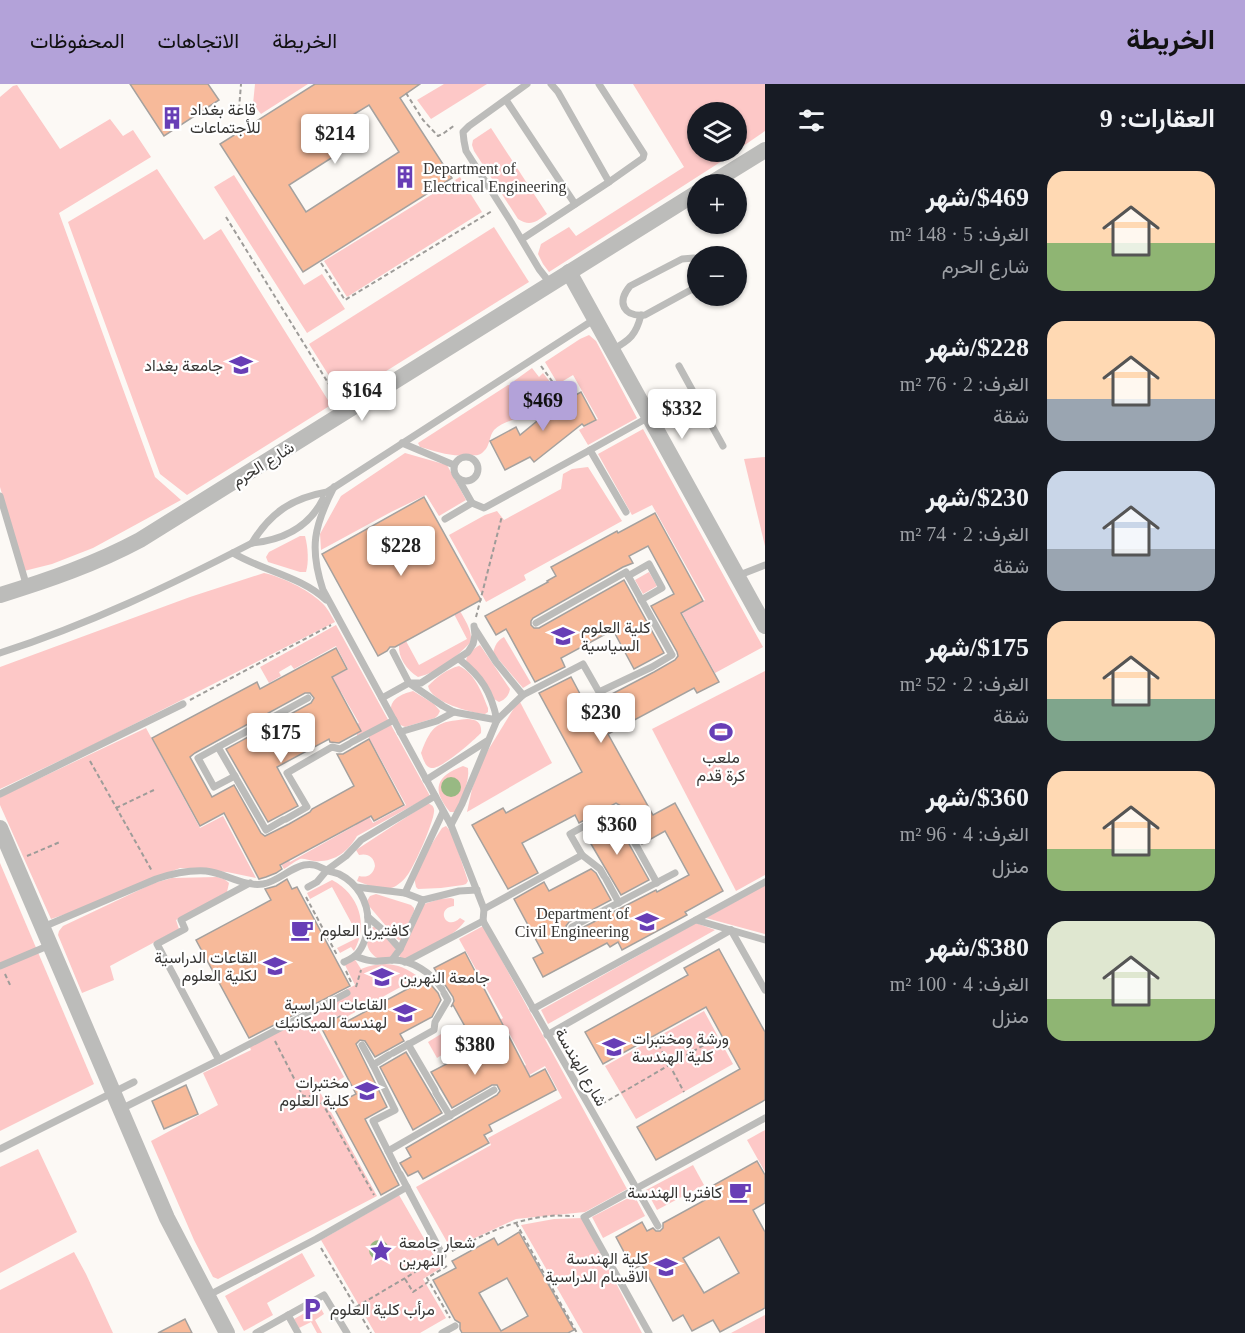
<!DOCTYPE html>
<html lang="ar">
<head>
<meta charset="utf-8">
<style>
	:root { --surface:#171b24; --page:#20242c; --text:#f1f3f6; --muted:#9ea1a6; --accent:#b3a2d9 }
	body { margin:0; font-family:"Times New Roman",Vazirmatn,serif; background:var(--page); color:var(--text); direction:rtl; height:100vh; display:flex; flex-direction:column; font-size:22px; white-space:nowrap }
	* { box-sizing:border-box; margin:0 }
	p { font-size:20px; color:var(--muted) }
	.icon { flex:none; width:33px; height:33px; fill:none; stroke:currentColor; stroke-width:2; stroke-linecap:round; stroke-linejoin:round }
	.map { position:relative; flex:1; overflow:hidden; direction:ltr }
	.side { display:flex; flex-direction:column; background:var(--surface); width:480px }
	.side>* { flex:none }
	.buttons { position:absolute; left:687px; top:18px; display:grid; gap:12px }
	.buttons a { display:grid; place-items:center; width:60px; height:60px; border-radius:50%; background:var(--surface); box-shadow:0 2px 4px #0004; font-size:30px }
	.price { position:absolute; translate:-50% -51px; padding:0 14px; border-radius:6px; background:#fff; color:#222; font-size:20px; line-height:39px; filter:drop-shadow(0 2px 3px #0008) }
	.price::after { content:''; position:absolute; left:50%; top:36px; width:18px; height:14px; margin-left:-9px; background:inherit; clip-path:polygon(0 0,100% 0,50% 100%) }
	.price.on { background:var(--accent); color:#111 }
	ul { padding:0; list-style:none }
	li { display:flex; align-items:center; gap:18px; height:150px; padding:0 30px }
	li span { display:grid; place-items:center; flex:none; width:168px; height:120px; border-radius:18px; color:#555 }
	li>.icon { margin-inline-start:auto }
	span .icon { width:72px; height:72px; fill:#fffc; stroke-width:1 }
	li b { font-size:26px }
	h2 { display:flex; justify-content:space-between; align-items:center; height:72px; padding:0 30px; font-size:26px }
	header { display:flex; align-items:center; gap:36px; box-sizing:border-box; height:84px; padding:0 30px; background:var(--accent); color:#111 }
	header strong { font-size:28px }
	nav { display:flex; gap:33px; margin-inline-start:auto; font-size:21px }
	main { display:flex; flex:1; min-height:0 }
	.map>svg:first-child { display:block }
	.green { fill:#fdc8c7 }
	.water { fill:#98b983 }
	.building { fill:#f7ba9a; stroke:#a5a19e; stroke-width:1.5; fill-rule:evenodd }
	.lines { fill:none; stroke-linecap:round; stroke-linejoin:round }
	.path { stroke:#9e9c99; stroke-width:2; stroke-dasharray:4.5 3; stroke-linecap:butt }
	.service { stroke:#bcbcba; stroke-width:7 }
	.tertiary { stroke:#bcbcba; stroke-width:16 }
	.labels { text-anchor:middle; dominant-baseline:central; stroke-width:4.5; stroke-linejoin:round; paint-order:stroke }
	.poi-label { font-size:16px; fill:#373634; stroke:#fff; text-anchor:start }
	.street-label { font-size:16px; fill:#373634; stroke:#fff }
</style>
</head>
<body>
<header>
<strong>الخريطة</strong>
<nav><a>الخريطة</a><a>الاتجاهات</a><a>المحفوظات</a></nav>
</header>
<main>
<section class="side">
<h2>العقارات: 9<svg class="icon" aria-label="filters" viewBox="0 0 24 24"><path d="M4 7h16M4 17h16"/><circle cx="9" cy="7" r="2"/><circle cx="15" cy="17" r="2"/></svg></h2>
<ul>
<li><span style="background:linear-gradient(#ffd9b3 60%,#8fb573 0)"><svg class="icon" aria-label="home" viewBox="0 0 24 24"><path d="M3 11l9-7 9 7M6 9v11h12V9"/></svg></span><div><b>$469/شهر</b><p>الغرف: 5 · 148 m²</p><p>شارع الحرم</p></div></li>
<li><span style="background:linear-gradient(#ffd9b3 65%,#9aa5b1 0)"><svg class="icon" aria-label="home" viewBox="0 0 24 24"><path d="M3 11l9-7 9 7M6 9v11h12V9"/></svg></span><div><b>$228/شهر</b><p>الغرف: 2 · 76 m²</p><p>شقة</p></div></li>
<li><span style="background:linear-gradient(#c9d6e8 65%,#9aa5b1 0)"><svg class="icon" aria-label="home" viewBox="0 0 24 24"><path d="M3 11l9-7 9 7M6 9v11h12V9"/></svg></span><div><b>$230/شهر</b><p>الغرف: 2 · 74 m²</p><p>شقة</p></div></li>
<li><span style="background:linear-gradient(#ffd9b3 65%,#7fa58c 0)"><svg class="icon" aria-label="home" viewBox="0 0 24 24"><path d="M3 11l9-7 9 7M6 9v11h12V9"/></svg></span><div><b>$175/شهر</b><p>الغرف: 2 · 52 m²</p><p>شقة</p></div></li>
<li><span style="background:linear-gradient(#ffd9b3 65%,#8fb573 0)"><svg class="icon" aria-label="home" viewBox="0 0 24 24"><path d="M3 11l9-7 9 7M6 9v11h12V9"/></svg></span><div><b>$360/شهر</b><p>الغرف: 4 · 96 m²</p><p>منزل</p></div></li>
<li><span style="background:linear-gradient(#dfe7d0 65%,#8fb573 0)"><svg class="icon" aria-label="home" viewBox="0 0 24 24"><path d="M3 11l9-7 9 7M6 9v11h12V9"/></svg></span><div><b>$380/شهر</b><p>الغرف: 4 · 100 m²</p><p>منزل</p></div></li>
</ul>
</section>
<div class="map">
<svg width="765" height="1249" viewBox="0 0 765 1249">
	<rect width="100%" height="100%" fill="#fcf9f5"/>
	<!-- green -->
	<g class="green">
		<polygon points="255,0 308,0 261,30 253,20"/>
		<polygon points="444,0 487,0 431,35 417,16"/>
		<polygon points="633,0 765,0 765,47 736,67 736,28 698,28 698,68 736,68 549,188 543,180 538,170 541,160 569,143 576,152 684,83"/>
		<polygon points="17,1 60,65 110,35 123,52 133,46 151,73 59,129 155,393 181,416 93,464 52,480 24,487 0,403 0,13 13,2"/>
		<path d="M491,44L547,130C536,138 530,143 518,135L474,67L472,61L473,56Z"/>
		<polygon points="157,85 204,156 221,145 331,321 187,411 160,390 68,138"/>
		<polygon points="234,91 304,201 322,190 345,225 307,249 214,103"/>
		<polygon points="460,93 482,128 347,213 324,177"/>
		<polygon points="494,143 529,198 343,314 309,260"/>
		<polygon points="589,251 596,257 637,334 588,361 579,346 598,335 573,291 558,300 545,278 580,255"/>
		<polygon points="532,284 539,293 543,289 555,304 532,321 514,297"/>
		<path d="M508,301H511L527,323L528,328C518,336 503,337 494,346C489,352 490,362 484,367C479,373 473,371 466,371C451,373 435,367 420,363L418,359Z"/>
		<polygon points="643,345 763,563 715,589 682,529 705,516 652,421 632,431 598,370"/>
		<polygon points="405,369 447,381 466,416 439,432 426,411 391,428 321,466 320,450 341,412"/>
		<polygon points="765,373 765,462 744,375"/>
		<polygon points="588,383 622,437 524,491 526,496 486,518 449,451 485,431 497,427 504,436 561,405 563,390 572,385"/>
		<path d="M300,452H305C308,463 309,478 306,488H300L268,478L266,473L269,468Z"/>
		<polygon points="649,488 657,502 643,510 635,496"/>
		<path d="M264,489C282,493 307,505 321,518C327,523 331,531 335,538L95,660L0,705V583L190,513Z"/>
		<path d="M460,527C465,536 474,549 470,559C455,574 439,588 418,593C407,586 398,574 399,561L406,557L419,581L467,555L454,530Z"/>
		<path d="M336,541L430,712L357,752C348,768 333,779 314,777C310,777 304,774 300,775C295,777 289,782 284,785L278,775L286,771L290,778L356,741L352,734L366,727L373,739L406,721L368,652L358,653L355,647L347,646L359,639L341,608L330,614L325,597L348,585L336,562L294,585L291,581L279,588L281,592L269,599L260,583Z"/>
		<path d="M504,553L531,599L523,604L493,569C495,561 497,557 504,553Z"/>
		<path d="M480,561L510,605C509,611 505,616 499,618L494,615L466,578C466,570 473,565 480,561Z"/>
		<path d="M459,582C475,589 482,609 488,624V628L485,630C471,629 431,618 428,602C437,593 447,585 459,582Z"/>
		<polygon points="765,587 765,791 736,807 652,645"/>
		<path d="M413,607L434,620L440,627L438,631L435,634L405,643L396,639C394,635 391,629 391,624C391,614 405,609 413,607Z"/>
		<polygon points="519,616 552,679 467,728 472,705 482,676"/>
		<path d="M467,635C477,635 482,639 481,649C474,656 441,686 431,684C425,683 423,674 421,669C432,640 437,638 467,635Z"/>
		<polygon points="146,644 200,744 223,732 256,794 227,788 180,784 66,830 51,835 0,721 0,713"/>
		<path d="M463,682L468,684C470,698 461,715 455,728H450C431,705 436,692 463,682Z"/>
		<path d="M428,719C431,721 433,721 434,725C436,733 416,778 410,787C407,793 400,800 394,803C383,808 368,801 357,797L359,792C367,794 373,791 375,782C374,773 368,769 359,771L356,766Z"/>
		<polygon points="446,742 452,749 468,797 466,800 463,801 441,804 418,805 416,803 414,793 431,761 442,744"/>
		<polygon points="0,779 94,1000 0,1047"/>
		<polygon points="217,793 224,795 229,799 227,808 176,836 179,845 110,882 114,896 82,909 58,851 59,847 63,842 154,799 172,794"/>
		<path d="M332,796C359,810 369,841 354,867L351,863L340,869L337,864L359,853L332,803L310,815L307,809Z"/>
		<polygon points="765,801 765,850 706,834"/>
		<polygon points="376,810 411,821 414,824 414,827 401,857 397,855 369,822 367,817 370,812"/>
		<path d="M451,814L454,815V822C435,824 446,848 460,834L465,837C452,855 423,866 404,876L399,872L424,820L440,815Z"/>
		<polygon points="696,839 715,846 548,940 541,926"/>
		<polygon points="483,842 627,1105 585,1128 516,1135 451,1165 416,1103 491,1061 488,1054 562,1014 545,982 524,994 519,985 526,981 507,945 500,949 495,939 503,934 459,855"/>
		<path d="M373,843H376L395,864V869L390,874H377C365,866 364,854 373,843Z"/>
		<path d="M354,874L361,885C384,876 401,879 420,894L419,896L406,900L348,932L350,939L346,941L340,931L317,943L344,993L320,1008L377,1112L218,1195L213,1193L194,1156L151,1057L218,1021L203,989L251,966L248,958L355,901L344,879Z"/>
		<polygon points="704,927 733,980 636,1035 605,982"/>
		<polygon points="446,947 456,962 437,974 428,958"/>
		<polygon points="765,1046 765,1088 747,1056"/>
		<polygon points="38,1065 77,1148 0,1189 0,1083"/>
		<polygon points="693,1081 704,1101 657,1126 646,1106"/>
		<polygon points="399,1111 441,1184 423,1195 446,1234 420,1249 375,1249 321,1156"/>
		<polygon points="634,1111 645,1132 603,1154 592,1133"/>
		<polygon points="582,1134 642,1249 583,1249 521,1141 554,1135"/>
		<polygon points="74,1168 86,1190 113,1249 0,1249 0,1206"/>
		<polygon points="302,1169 315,1192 267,1219 273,1231 244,1247 225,1212"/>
		<polygon points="319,1221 324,1230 315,1236 322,1249 317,1249 311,1238 299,1244 294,1235"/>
		<polygon points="765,1231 765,1249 731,1249"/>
	</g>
	<!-- water -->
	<g class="water">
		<circle cx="451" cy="703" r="10"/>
		<circle cx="379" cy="1166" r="10"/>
	</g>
	<!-- building -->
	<g class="building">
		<polygon points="130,0 208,0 219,16 164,52"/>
		<path d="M315,0H420L400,14L452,94L303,188L220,60ZM369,21L399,68L306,128L289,101L347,64L333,43Z"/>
		<polygon points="581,308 596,336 584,342 582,340 534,378 530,373 505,386 490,357 516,343 520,351 564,315 565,317"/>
		<polygon points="424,413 481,516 395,563 390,563 387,567 378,572 322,470"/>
		<polygon points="655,429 703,517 681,529 719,598 697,609 694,604 608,650 653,731 675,719 723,807 685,828 687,831 622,866 618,858 610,863 607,859 543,893 533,874 543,869 514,815 544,798 549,807 591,785 596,789 611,816 569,838 566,842 567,845 572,849 656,806 657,808 689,791 665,747 642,760 621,722 616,719 579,739 575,731 522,759 538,789 508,805 472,741 503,724 506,729 582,688 539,609 571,593 587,623 654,588 675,576 678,572 677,568 651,522 674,510 648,462 629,472 633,479 623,483 533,534 531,537 531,541 534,544 539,544 624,496 664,569 634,585 613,546 561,574 565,583 535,598 506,545 496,551 485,532 548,498 547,497 556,492 551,483 617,447 618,449"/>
		<polygon points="336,564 347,585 332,593 361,647 339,659 330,658 329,655 277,683 298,722 268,738 226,665 311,619 314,614 310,609 305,609 195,669 190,673 212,713 234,701 261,749 265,752 289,740 310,728 312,725 354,702 337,670 343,670 369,655 404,721 374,737 371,732 280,781 282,785 276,789 266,793 259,795 224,729 200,742 152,654 257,598 260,605"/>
		<polygon points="614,733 649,796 621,811 584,748"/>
		<polygon points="287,795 292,805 297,803 350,902 249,954 196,856 271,816 265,805 276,802"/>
		<polygon points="719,865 765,948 765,1016 656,1076 637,1043 740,985 706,923 603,980 585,948 688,891 684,884"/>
		<polygon points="465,868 530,993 545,985 556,1006 489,1041 492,1047 484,1051 489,1059 423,1095 418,1087 408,1092 400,1079 411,1073 406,1064 497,1011 500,1007 497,1001 492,1001 452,1024 431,988 477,964 453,921 451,923 454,917 453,913 434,884"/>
		<polygon points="426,895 438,909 441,916 432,933 400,950 404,957 375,973 365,957 360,956 356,960 387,1023 365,1035 399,1101 381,1111 333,1022 356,1010 321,943 340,932 344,939"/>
		<polygon points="406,968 442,1029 413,1046 380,983"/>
		<polygon points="186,1001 198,1030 164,1045 152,1017"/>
		<path d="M757,1077L765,1091V1119L753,1126L765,1148V1224L720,1248L713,1236L692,1247L683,1231L673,1237L642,1181L633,1185L616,1153L642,1138L647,1147L653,1144L656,1147H660L663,1144V1139L716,1110L712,1102ZM719,1153L739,1189L704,1209L683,1174Z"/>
		<path d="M519,1148L574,1246L568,1249H462L460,1245V1239L455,1236L433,1196L456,1184L452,1177L494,1154L498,1161ZM507,1194L528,1232L501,1247L479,1209Z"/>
		<polygon points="185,1235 192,1249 158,1249"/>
	</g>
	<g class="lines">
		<!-- path -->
		<g class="path">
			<polyline points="406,9 423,36 438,52 444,49 455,41"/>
			<polyline points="239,25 241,0"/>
			<polyline points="226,133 338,315"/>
			<polyline points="321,179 345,216 492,127"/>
			<polyline points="541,282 557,304"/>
			<polyline points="514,301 532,325"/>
			<polyline points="476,533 502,432"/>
			<polyline points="190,616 331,541"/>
			<polyline points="90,677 152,787"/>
			<polyline points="116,724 156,705"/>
			<polyline points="27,772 60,758"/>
			<polyline points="306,813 337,871"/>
			<polyline points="346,887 352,900"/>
			<polyline points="5,890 11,903"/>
			<polyline points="356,903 361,886"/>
			<polyline points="655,954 684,1008"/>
			<polyline points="275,957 303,1012 315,1012 324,1022 374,1111"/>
			<polyline points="602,1020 718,953"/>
			<polyline points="516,1139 577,1249"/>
			<polyline points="321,1164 371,1249"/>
			<path d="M452,1167C483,1151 514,1135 550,1132C558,1131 566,1132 574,1132"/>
			<polyline points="447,1182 427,1194 450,1234"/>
			<polyline points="405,1195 413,1208 428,1198"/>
			<polyline points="356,1223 434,1177"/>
		</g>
		<!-- service -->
		<g class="service">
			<polyline points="527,0 469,42 463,48 464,57 466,67 511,138 539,185 550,199"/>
			<polyline points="599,0 644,70 643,74 609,98"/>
			<polyline points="506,16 575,120"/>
			<polyline points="522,155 609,98 558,8 551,0"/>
			<path d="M698,177L694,174L682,175L630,202C616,219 624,233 645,231L698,202"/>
			<path d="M612,266C630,256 636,251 641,231"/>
			<polyline points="679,282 723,362"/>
			<polyline points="654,341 699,318"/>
			<polyline points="402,359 454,381"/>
			<circle cx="466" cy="385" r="12"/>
			<path d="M334,403C314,442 309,464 323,506L451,741"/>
			<polyline points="0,412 27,503"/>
			<polyline points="472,419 484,424 590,366"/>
			<polyline points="626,428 590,366 649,333"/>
			<polyline points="445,435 472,419 459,396"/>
			<path d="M252,459C270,429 292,414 327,408L595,235"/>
			<path d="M233,469C263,487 300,492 326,516"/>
			<polyline points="628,492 649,480 662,504 641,516"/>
			<polyline points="737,492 765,481"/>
			<polyline points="475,545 496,578 523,611"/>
			<path d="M393,568L409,599L443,622L454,628L497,636C491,608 482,593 459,575"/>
			<path d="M0,569C87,541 171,501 252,459C283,456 309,443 323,415"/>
			<polyline points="382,614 409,599 421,599 468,568 473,560 475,551 474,542"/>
			<polyline points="400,648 437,637 454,628"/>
			<polyline points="352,658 394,636"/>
			<polyline points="218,663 198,674 214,703 235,692"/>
			<polyline points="426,696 487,657"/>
			<polyline points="0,710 183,620"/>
			<polyline points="286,735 307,723 287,689 332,663 340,665 349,660"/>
			<polyline points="598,735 616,725 657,799"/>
			<polyline points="283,736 266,746 218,663 308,614"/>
			<polyline points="595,736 570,750 582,771 600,785 604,792"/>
			<polyline points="606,795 619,819"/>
			<polyline points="308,803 317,798 327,786 346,772 361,756 435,712"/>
			<polyline points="356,803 405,809 423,816 459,807 477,806"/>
			<polyline points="405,809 443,728"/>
			<polyline points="484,825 582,771"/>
			<polyline points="368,833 384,847 400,865"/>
			<polyline points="696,836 765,856"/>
			<polyline points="483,837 484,825 451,741 462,720 497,636 523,611 583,580 599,608 652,583 672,571 626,488 536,539"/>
			<polyline points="483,837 658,1142"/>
			<path d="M43,843L156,795C171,790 190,786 206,787C225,789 243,803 263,800C277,798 290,784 304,781C313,779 318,782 326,786C330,788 334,788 339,790C357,799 368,817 368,837C368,849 364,863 356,871C353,874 348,876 344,878"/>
			<polyline points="572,843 675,789"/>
			<polyline points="731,846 765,906"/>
			<path d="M355,872C363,875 370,878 379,877C384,877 388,876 393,876C412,876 432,889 442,905"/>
			<polyline points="392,876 400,865 423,816"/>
			<polyline points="405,878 483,837"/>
			<polyline points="0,882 50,861"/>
			<polyline points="533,925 765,798"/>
			<polyline points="547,951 731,846"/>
			<polyline points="408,960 435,1006"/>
			<polyline points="362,961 373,981"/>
			<polyline points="393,969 434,946 435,938 448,916 444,909"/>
			<polyline points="389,971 373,981 395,1026 373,1037 398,1087"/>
			<polyline points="219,976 157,860 185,845 181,836 250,799"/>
			<polyline points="436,1009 450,1032"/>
			<polyline points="121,1025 219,976 347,909"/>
			<polyline points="0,1065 134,998"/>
			<polyline points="388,1067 494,1006"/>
			<polyline points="400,1090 443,1172"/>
			<polyline points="209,1211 316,1155 407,1103"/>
			<polyline points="288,1231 298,1249"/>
			<polyline points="256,1249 324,1211 347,1249"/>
			<polyline points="442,1249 455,1242"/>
			<polyline points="649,1249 584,1133 765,1034"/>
		</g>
		<!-- tertiary -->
		<g class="tertiary">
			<polyline points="710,100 765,66"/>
			<polyline points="569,188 765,542"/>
			<path d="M0,511C49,496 95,480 140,456L698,108"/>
			<polyline points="0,744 167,1134 227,1249"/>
		</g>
	</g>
	<!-- icons -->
	<defs>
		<g id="building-bare" transform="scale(1.8)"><path d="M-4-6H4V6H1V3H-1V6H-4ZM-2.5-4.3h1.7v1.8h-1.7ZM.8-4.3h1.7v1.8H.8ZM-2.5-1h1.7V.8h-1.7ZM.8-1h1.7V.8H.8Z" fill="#683eb6" stroke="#fff" stroke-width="2.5" paint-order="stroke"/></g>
		<g id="university-bare" transform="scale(1.8)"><path d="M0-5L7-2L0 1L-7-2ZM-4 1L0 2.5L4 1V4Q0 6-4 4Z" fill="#683eb6" stroke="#fff" stroke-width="2.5" paint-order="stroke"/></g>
		<g id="stadium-bare" transform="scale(1.8)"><path d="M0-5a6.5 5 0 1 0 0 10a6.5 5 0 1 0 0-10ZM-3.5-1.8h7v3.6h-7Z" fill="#683eb6" stroke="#fff" stroke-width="2.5" paint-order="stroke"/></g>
		<g id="cafe-bare" transform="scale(1.8)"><path d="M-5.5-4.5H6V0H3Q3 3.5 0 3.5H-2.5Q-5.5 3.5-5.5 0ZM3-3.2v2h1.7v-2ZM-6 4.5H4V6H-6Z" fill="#683eb6" stroke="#fff" stroke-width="2.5" paint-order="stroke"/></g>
		<g id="sight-bare" transform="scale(1.8)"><path d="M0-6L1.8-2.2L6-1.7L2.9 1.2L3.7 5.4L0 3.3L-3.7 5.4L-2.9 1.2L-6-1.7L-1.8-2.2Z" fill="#683eb6" stroke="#fff" stroke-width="2.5" paint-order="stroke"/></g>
		<g id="parking-bare" transform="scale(1.8)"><path d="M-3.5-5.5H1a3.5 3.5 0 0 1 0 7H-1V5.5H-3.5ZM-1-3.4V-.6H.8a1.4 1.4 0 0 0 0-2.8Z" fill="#683eb6" stroke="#fff" stroke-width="2.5" paint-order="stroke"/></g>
	</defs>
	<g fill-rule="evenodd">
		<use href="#building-bare" x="172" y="34"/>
		<use href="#building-bare" x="405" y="93"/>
		<use href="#university-bare" x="241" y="281"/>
		<use href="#university-bare" x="563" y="552"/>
		<use href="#stadium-bare" x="721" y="648"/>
		<use href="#university-bare" x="647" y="838"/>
		<use href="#cafe-bare" x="302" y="846"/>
		<use href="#university-bare" x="275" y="882"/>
		<use href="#university-bare" x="382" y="893"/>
		<use href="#university-bare" x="405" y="929"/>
		<use href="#university-bare" x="614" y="963"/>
		<use href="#university-bare" x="367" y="1007"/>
		<use href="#cafe-bare" x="740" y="1108"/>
		<use href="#sight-bare" x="381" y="1167"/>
		<use href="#university-bare" x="666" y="1183"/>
		<use href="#parking-bare" x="312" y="1225"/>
	</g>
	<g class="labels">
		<!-- poi labels -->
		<g class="poi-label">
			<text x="190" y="25">قاعة بغداد<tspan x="190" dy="18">للأجتماعات</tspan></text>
			<text x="423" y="84">Department of<tspan x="423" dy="18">Electrical Engineering</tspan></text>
			<text x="223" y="281" text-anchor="end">جامعة بغداد</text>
			<text x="581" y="543">كلية العلوم<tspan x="581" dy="18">السياسية</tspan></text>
			<text x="721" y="673" text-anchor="middle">ملعب<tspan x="721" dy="18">كرة قدم</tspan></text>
			<text x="629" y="829" text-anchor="end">Department of<tspan x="629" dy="18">Civil Engineering</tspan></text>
			<text x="320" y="846">كافتيريا العلوم</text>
			<text x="257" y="873" text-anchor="end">القاعات الدراسية<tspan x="257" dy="18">لكلية العلوم</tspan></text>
			<text x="400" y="893">جامعة النهرين</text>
			<text x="387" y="920" text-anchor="end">القاعات الدراسية<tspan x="387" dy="18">لهندسة الميكانيك</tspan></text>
			<text x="632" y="954">ورشة ومختبرات<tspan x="632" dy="18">كلية الهندسة</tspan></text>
			<text x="349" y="998" text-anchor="end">مختبرات<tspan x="349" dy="18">كلية العلوم</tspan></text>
			<text x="722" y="1108" text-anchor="end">كافتريا الهندسة</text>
			<text x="399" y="1158">شعار جامعة<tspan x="399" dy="18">النهرين</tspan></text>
			<text x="648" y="1174" text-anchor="end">كلية الهندسة<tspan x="648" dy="18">الاقسام الدراسية</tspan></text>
			<text x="330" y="1225">مرأب كلية العلوم</text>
		</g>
		<!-- street labels -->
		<g class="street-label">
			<text transform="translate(263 380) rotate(-32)">شارع الحرم</text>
			<text transform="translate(581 983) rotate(60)">شارع الهندسة</text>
		</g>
	</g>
</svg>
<div class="buttons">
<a><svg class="icon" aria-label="layers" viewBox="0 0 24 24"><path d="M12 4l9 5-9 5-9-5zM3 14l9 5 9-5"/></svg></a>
<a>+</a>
<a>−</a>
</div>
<b class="price" style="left:335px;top:81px">$214</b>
<b class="price" style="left:362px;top:338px">$164</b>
<b class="price on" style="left:543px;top:348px">$469</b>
<b class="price" style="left:682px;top:356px">$332</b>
<b class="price" style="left:401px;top:493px">$228</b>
<b class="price" style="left:601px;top:660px">$230</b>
<b class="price" style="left:281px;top:680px">$175</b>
<b class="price" style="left:617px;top:772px">$360</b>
<b class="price" style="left:475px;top:992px">$380</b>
</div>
</main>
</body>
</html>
